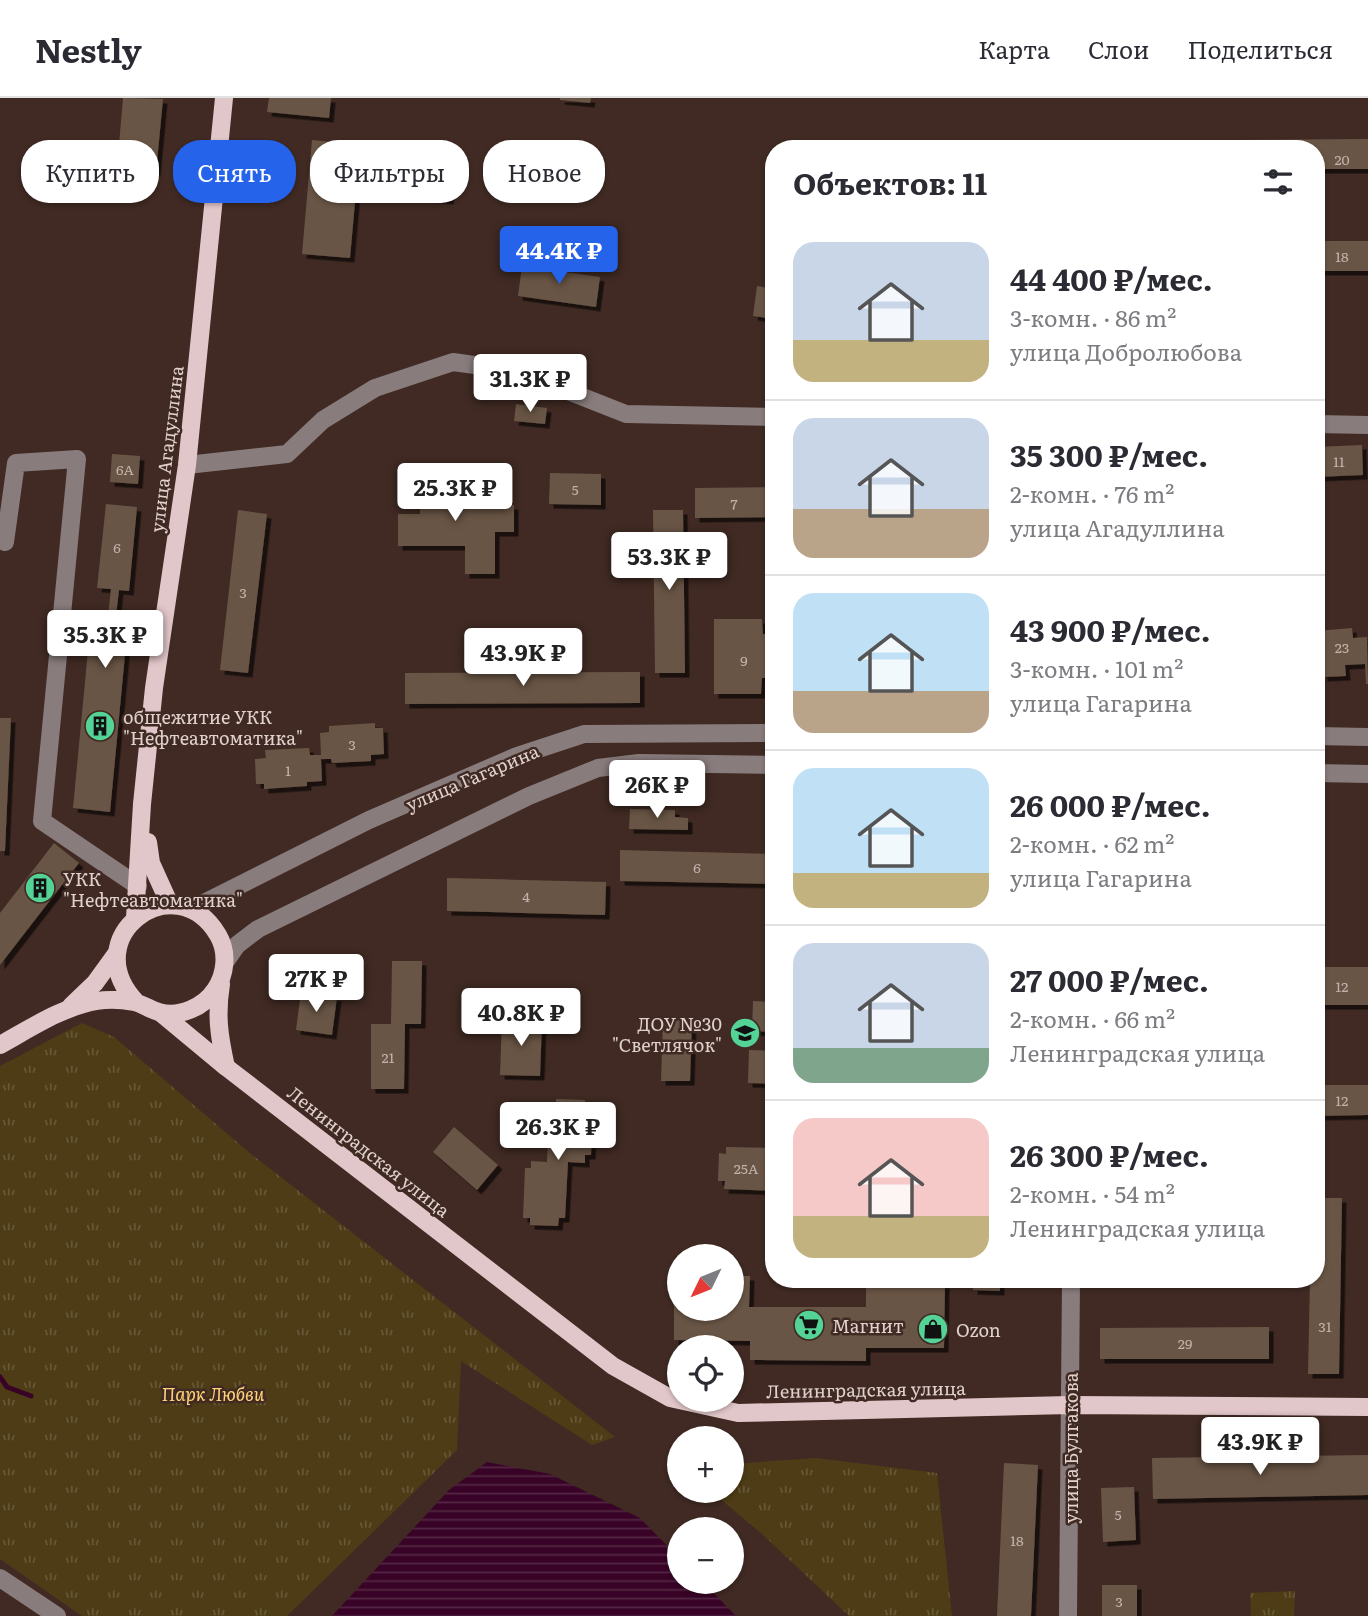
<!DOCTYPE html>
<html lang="ru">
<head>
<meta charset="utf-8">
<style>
	:root { --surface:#fff; --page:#f7f7f7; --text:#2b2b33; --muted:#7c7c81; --line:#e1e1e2; --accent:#2563eb }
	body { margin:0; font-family:Literata,serif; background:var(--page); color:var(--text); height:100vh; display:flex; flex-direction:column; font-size:26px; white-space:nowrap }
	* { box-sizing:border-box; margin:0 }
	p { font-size:23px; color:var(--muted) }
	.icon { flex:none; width:38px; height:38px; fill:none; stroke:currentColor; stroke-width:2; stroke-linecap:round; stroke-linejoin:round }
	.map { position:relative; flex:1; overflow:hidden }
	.panel { position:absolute; left:765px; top:42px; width:560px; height:1148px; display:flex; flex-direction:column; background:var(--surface); border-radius:28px; box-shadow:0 2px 5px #0004 }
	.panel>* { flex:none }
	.banner { position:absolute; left:21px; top:42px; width:639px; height:63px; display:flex; gap:14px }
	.needle { width:46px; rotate:227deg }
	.controls { position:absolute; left:667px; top:1146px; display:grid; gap:14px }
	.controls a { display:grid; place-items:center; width:77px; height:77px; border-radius:50%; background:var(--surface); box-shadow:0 2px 5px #0004; font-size:35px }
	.price { position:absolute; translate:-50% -60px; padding:0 16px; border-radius:7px; background:#fff; color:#222; font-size:23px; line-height:46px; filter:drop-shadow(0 2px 4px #0008) }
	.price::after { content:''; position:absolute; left:50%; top:42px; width:21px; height:16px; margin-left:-10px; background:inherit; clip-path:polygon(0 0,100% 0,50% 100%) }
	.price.on { background:var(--accent); color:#fff }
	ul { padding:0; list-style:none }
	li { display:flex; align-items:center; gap:21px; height:175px; padding:0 28px }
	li+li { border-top:2px solid var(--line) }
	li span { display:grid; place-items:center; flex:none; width:196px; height:140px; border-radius:21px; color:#555 }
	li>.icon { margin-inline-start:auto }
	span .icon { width:84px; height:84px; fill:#fffc; stroke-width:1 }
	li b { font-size:30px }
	h2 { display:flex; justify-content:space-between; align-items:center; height:84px; padding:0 28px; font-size:30px }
	.tag { padding:0 24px; border-radius:28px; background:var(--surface); box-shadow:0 2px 5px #0004; font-size:24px; line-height:63px }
	.tag.on { background:var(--accent); color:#fff }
	header { display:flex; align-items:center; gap:42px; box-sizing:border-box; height:98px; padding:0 35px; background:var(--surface); border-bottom:2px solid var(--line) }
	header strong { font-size:33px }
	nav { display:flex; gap:38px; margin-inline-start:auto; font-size:24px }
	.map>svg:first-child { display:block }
	.park { fill:url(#park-tufts) }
	.water { fill:url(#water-rules) }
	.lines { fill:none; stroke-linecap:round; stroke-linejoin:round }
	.stream { stroke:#380326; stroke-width:5 }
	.building { fill:#695545; filter:url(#shadow) }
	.minor { stroke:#897c7d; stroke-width:18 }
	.major { stroke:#e2c7ca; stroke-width:18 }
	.labels { text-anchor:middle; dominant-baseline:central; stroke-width:5; stroke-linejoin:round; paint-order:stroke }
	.number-label { font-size:14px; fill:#c2b2ab }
	.street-label { font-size:18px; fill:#e0d1cd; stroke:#402a23 }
	.poi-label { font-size:18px; fill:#e0d1cd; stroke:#402a23; text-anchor:start }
	.park-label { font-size:18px; font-style:italic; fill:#fed377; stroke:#402a23 }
</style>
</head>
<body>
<header>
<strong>Nestly</strong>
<nav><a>Карта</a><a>Слои</a><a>Поделиться</a></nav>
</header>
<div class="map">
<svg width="1368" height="1518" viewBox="0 0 1368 1518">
	<defs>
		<pattern id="park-tufts" width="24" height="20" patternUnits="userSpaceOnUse" patternTransform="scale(1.75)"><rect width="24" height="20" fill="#4d3c15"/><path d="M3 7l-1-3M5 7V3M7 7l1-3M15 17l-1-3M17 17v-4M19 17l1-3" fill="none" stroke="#665736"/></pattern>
		<pattern id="water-rules" width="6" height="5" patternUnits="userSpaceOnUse" patternTransform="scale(1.75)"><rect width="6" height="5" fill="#380326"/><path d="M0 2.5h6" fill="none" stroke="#542744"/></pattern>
		<filter id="shadow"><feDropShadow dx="4.5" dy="4.5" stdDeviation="0" flood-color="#0009"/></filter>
	</defs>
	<rect width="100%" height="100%" fill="#402a23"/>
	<!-- park -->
	<g class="park">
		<polygon points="82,925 114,939 251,1056 615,1339 592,1347 461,1263 457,1352 287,1518 82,1518 0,1461 0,968"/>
		<polygon points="816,1360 937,1375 952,1518 849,1518 762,1436 711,1393 732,1393 732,1366"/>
		<polygon points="1295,1493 1294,1518 1251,1518 1250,1495"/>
	</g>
	<!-- water -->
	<polygon class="water" points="487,1364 550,1376 640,1420 679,1460 679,1484 703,1484 736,1518 332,1518 449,1392"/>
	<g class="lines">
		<!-- stream -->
		<polyline class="stream" points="0,1279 7,1289 31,1298"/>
	</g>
	<!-- building -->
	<g class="building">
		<polygon points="123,0 163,1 156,74 117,70"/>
		<polygon points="269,0 331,0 329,20 267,14"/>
		<polygon points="560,0 591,0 590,5 560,2"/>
		<polygon points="1368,41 1368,71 1316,71 1316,51 1234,51 1234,42"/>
		<polygon points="312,42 454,56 449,102 356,93 350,160 302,156"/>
		<polygon points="1076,45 1129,46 1129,51 1076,51"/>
		<rect x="1316" y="143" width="52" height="30"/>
		<polygon points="522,168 600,179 596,209 518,198"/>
		<polygon points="757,188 774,191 774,221 753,218"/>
		<polygon points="516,306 547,310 545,326 514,323"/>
		<polygon points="1362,347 1363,377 1316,379 1316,349"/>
		<polygon points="112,356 140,358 138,386 110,384"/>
		<polygon points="420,369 450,369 450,407 514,407 514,434 495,434 495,476 465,476 465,448 398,448 398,416 420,416"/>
		<polygon points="550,375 601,376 601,407 549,406"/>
		<polygon points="774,389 774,419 695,420 695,390"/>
		<polygon points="106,406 137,409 129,493 119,492 113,544 126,546 110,714 73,710 89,542 105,543 111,491 97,490"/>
		<polygon points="238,412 267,416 248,575 220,572"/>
		<polygon points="653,412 683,412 685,575 655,575"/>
		<polygon points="714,521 762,521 763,536 773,537 774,580 762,580 761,596 714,596"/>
		<polygon points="1352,530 1353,540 1367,539 1368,586 1366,586 1365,566 1345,567 1346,578 1323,579 1322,569 1316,569 1316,533"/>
		<polygon points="640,574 640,605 405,606 405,575"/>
		<polygon points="0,620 11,620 5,753 0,753"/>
		<polygon points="375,625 375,630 383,630 384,656 371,657 371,663 332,665 331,661 321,661 322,683 307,684 307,688 264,691 264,686 256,686 255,661 266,660 265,652 309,650 310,657 321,657 320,635 329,634 329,628"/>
		<polygon points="630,711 675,712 675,719 688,720 688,732 629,731"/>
		<polygon points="54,745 79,765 0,867 0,815"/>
		<polygon points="620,752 774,756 774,786 620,783"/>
		<polygon points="447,780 606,784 605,817 447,813"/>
		<polygon points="392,863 422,863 421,926 405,926 404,991 371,991 371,926 391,926"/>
		<rect x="1316" y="869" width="52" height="38"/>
		<polygon points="301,894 337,899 332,937 296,932"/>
		<polygon points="753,903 774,904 774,934 752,933"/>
		<polygon points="663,921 692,921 690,983 661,983"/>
		<polygon points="502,922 542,924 540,978 500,977"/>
		<polygon points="749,952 774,953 774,986 748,985"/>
		<polygon points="1316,987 1368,987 1368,1017 1316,1018"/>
		<polygon points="556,1001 585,1002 585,1010 593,1010 591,1057 585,1057 585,1065 568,1064 565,1120 559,1120 558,1128 530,1127 530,1120 523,1120 525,1070 531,1070 531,1063 547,1064 549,1009 556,1009"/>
		<polygon points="454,1029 498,1067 477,1092 433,1054"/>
		<polygon points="726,1049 771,1050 771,1057 774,1057 774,1093 724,1091 725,1083 718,1083 719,1055 726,1056"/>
		<polygon points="1316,1100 1342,1100 1339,1276 1308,1276 1310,1181 1316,1181"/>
		<polygon points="674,1177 679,1177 679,1211 732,1211 732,1178 750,1178 749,1209 866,1209 866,1185 945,1186 944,1250 866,1250 866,1263 750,1262 750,1243 674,1242"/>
		<polygon points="967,1181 1007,1181 1007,1185 1000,1184 1000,1193 973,1192 973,1185 967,1185"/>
		<polygon points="1269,1229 1269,1261 1100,1261 1100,1230"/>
		<polygon points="1368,1357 1368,1397 1153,1401 1152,1360"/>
		<polygon points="1004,1365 1038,1367 1031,1518 997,1518"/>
		<polygon points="1134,1389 1136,1442 1103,1444 1101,1390"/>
		<rect x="1102" y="1487" width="35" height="31"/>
	</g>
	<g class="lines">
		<!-- minor -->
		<g class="minor">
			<polyline points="1316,326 1368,327"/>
			<polyline points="187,367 287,356 323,322 375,290 453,264 517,273 626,316 774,319"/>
			<polyline points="5,444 16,365 77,361 42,723 138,788"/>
			<polyline points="1316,638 1368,639"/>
			<polyline points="1316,675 1368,676"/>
			<polyline points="192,811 369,722 517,658 584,636 774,635"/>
			<polyline points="225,864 237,847 258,831 529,698 598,670 639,665 774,667"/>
			<polyline points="0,1480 57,1518"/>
			<polyline points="1068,1518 1071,1181"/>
		</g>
		<!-- major -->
		<g class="major">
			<polyline points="148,744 151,765 170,807"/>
			<polyline points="135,820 142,706 154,590 187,367 224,0"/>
			<path d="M221,886C216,917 219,938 226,969"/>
			<polyline points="71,908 95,885 116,856"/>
			<polyline points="161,915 226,969 613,1268 670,1300 738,1315 1070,1307 1368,1309"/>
			<path d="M0,947C31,930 62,909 97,903C108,901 124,902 134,904C143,906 151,912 159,914C179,920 204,909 215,892C226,876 228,854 218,837C175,765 75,839 136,904"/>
		</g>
	</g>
	<!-- icons -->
	<defs>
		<g id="building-disc" transform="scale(1.575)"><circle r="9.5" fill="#53d396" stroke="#402a23"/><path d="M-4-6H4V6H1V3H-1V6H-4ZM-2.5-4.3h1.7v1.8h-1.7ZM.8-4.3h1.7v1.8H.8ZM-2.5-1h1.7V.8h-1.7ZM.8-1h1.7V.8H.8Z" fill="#111"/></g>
		<g id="school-disc" transform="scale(1.575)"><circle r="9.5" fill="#53d396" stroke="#402a23"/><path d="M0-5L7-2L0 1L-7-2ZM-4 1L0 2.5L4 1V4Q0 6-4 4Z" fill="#111"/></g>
		<g id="supermarket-disc" transform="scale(1.575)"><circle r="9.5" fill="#53d396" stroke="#402a23"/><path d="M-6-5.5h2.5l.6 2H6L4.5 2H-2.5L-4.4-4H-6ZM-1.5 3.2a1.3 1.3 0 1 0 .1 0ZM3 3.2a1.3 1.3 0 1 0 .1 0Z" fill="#111"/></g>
		<g id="shop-disc" transform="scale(1.575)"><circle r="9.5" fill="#53d396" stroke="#402a23"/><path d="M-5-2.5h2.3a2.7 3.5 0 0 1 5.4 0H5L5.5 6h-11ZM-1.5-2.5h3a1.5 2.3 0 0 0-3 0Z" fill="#111"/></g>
	</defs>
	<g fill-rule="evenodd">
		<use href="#building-disc" x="100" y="628"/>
		<use href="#building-disc" x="40" y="790"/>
		<use href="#school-disc" x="745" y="935"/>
		<use href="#supermarket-disc" x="809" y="1227"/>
		<use href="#shop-disc" x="933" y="1231"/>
	</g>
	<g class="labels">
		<!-- number labels -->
		<g class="number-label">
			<text x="1342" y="61">20</text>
			<text x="1342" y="158">18</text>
			<text x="1339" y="363">11</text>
			<text x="125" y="371">6А</text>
			<text x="575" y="391">5</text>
			<text x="734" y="405">7</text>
			<text x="117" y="449">6</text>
			<text x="243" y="494">3</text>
			<text x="1342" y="549">23</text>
			<text x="744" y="562">9</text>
			<text x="352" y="646">3</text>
			<text x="288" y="672">1</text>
			<text x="697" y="769">6</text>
			<text x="526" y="798">4</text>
			<text x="1342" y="888">12</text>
			<text x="388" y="959">21</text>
			<text x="1342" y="1002">12</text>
			<text x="746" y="1070">25А</text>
			<text x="1325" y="1228">31</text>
			<text x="1185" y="1245">29</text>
			<text x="1118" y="1416">5</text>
			<text x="1017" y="1442">18</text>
			<text x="1119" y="1503">3</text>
		</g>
		<!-- street labels -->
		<g class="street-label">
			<text transform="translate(166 351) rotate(-83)">улица Агадуллина</text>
			<text transform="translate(472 679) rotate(-23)">улица Гагарина</text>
			<text transform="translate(369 1053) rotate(38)">Ленинградская улица</text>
			<text transform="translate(866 1291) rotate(-1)">Ленинградская улица</text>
			<text transform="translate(1070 1350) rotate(-90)">улица Булгакова</text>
		</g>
		<!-- poi labels -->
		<g class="poi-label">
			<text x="123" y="618">общежитие УКК<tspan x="123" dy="21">"Нефтеавтоматика"</tspan></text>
			<text x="63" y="780">УКК<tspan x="63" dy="21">"Нефтеавтоматика"</tspan></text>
			<text x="722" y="925" text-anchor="end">ДОУ №30<tspan x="722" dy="21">"Светлячок"</tspan></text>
			<text x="832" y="1227">Магнит</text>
			<text x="956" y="1231">Ozon</text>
		</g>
		<!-- park labels -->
		<g class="park-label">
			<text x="213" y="1295">Парк Любви</text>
		</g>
	</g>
</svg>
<div class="controls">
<a><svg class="needle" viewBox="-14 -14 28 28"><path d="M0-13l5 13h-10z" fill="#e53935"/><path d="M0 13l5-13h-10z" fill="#7c7c81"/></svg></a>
<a><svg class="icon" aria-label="locate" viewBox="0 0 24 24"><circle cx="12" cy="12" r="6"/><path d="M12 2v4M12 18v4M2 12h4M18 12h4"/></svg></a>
<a>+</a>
<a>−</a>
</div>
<b class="price on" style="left:559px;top:188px">44.4K ₽</b>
<b class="price" style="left:530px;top:316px">31.3K ₽</b>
<b class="price" style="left:455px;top:425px">25.3K ₽</b>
<b class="price" style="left:669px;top:494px">53.3K ₽</b>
<b class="price" style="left:105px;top:572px">35.3K ₽</b>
<b class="price" style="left:523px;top:590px">43.9K ₽</b>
<b class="price" style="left:657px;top:722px">26K ₽</b>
<b class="price" style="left:316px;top:916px">27K ₽</b>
<b class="price" style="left:521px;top:950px">40.8K ₽</b>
<b class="price" style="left:558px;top:1064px">26.3K ₽</b>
<b class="price" style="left:1260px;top:1379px">43.9K ₽</b>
<div class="banner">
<a class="tag">Купить</a>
<a class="tag on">Снять</a>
<a class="tag">Фильтры</a>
<a class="tag">Новое</a>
</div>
<section class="panel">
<h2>Объектов: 11<svg class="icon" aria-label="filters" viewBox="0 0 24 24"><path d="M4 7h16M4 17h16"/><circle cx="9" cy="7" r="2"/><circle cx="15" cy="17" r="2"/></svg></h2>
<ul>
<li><span style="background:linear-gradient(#c9d6e8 70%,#c2b280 0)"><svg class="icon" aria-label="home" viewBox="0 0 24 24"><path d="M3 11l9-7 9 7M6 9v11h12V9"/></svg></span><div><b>44 400 ₽/мес.</b><p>3-комн. · 86 m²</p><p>улица Добролюбова</p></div></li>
<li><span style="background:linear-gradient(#c9d6e8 65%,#b9a48a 0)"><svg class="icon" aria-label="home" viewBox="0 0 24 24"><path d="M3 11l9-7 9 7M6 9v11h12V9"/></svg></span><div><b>35 300 ₽/мес.</b><p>2-комн. · 76 m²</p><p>улица Агадуллина</p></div></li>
<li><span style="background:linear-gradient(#bfe0f5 70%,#b9a48a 0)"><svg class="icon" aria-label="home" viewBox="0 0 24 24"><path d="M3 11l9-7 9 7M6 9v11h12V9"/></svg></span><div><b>43 900 ₽/мес.</b><p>3-комн. · 101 m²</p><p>улица Гагарина</p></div></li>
<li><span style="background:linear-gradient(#bfe0f5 75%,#c2b280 0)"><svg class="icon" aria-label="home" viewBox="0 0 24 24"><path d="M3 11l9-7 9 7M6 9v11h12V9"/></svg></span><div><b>26 000 ₽/мес.</b><p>2-комн. · 62 m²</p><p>улица Гагарина</p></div></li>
<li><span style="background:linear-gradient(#c9d6e8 75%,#7fa58c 0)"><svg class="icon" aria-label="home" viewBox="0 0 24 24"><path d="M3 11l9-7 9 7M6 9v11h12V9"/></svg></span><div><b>27 000 ₽/мес.</b><p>2-комн. · 66 m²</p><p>Ленинградская улица</p></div></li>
<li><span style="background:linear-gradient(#f6c9c9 70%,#c2b280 0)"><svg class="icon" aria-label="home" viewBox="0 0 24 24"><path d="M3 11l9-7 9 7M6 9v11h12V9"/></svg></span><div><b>26 300 ₽/мес.</b><p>2-комн. · 54 m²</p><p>Ленинградская улица</p></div></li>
</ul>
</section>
</div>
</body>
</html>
